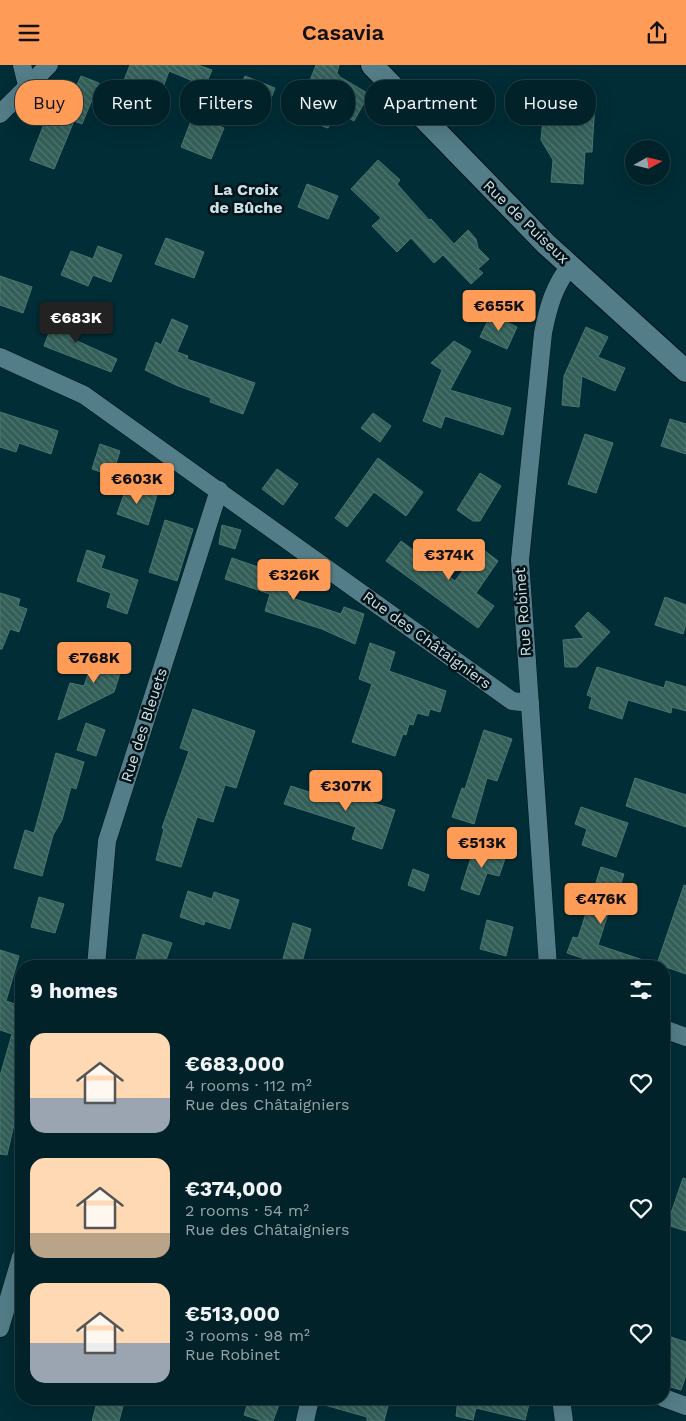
<!DOCTYPE html>
<html lang="en">
<head>
<meta charset="utf-8">
<style>
	:root { --surface:#002228; --page:#0a2a30; --text:#f1f3f6; --muted:#95a4a8; --line:#223f45; --accent:#fe9c57 }
	body { margin:0; font-family:"Work Sans",sans-serif; background:var(--page); color:var(--text); height:100vh; display:flex; flex-direction:column; font-size:19px; white-space:nowrap }
	* { box-sizing:border-box; margin:0 }
	p { font-size:16px; color:var(--muted) }
	.icon { flex:none; width:28px; height:28px; fill:none; stroke:currentColor; stroke-width:2; stroke-linecap:round; stroke-linejoin:round }
	.map { position:relative; flex:1; overflow:hidden }
	.sheet { position:absolute; left:15px; top:895px; width:655px; height:445px; display:flex; flex-direction:column; background:var(--surface); border-radius:20px; box-shadow:0 5px 20px #0002,0 0 0 1px var(--line) }
	.sheet>* { flex:none }
	.guide { position:absolute; left:15px; top:15px; width:656px; height:45px; display:flex; gap:10px }
	.needle { width:32px; rotate:82deg }
	.fabs { position:absolute; left:625px; top:75px; display:grid; gap:10px }
	.fabs a { display:grid; place-items:center; width:45px; height:45px; border-radius:50%; background:var(--surface); box-shadow:0 5px 20px #0002,0 0 0 1px var(--line); font-size:25px }
	.price { position:absolute; translate:-50% -42px; padding:0 11px; border-radius:5px; background:var(--accent); color:#111; font-size:16px; line-height:32px; filter:drop-shadow(0 1px 2px #0008) }
	.price::after { content:''; position:absolute; left:50%; top:30px; width:15px; height:11px; margin-left:-8px; background:inherit; clip-path:polygon(0 0,100% 0,50% 100%) }
	.price.active { background:#222; color:#fff }
	ul { padding:0; list-style:none }
	li { display:flex; align-items:center; gap:15px; height:125px; padding:0 15px }
	li span { display:grid; place-items:center; flex:none; width:140px; height:100px; border-radius:15px; color:#555 }
	li>.icon { margin-inline-start:auto }
	span .icon { width:60px; height:60px; fill:#fffc; stroke-width:1 }
	li b { font-size:21px }
	h2 { display:flex; justify-content:space-between; align-items:center; height:60px; padding:0 15px; font-size:21px }
	.tag { padding:0 18px; border-radius:20px; background:var(--surface); box-shadow:0 5px 20px #0002,0 0 0 1px var(--line); font-size:18px; line-height:45px }
	.tag.active { background:var(--accent); color:#111 }
	header { display:flex; justify-content:space-between; align-items:center; height:65px; padding:0 15px; background:var(--accent); color:#111; font-size:22px; font-weight:600 }
	.map>svg:first-child { display:block }
	.building { fill:url(#building-back-hatch); stroke:#4a766f }
	.lines { fill:none; stroke-linecap:round; stroke-linejoin:round }
	.minor-casing { stroke:#001318; stroke-width:19 }
	.tertiary-casing { stroke:#001318; stroke-width:24 }
	.minor { stroke:#537d88; stroke-width:18 }
	.tertiary { stroke:#537d88; stroke-width:22 }
	.labels { text-anchor:middle; dominant-baseline:central; stroke-width:5; stroke-linejoin:round; paint-order:stroke }
	.street-label { font-size:15px; fill:#cae0e6; stroke:#031217 }
	.neighbourhood-label { font-size:16px; font-weight:bold; fill:#cae0e6; stroke:#031217 }
</style>
</head>
<body>
<header><svg class="icon" aria-label="menu" viewBox="0 0 24 24"><path d="M4 6h16M4 12h16M4 18h16"/></svg>Casavia<svg class="icon" aria-label="share" viewBox="0 0 24 24"><path d="M12 15V3M7 8l5-5 5 5M5 13v7h14v-7"/></svg></header>
<div class="map">
<svg width="686" height="1356" viewBox="0 0 686 1356">
	<defs>
		<pattern id="building-back-hatch" width="6" height="6" patternUnits="userSpaceOnUse" patternTransform="scale(1.25)"><rect width="6" height="6" fill="#345f59"/><path d="M-1 5l2 2M0 0l6 6M5-1l2 2" fill="none" stroke="#507671"/></pattern>
	</defs>
	<rect width="100%" height="100%" fill="#002d36"/>
	<!-- building -->
	<g class="building">
		<polygon points="130,0 198,0 212,5 205,21 169,6 159,33 123,18"/>
		<polygon points="316,0 339,0 337,8 340,12 369,29 354,56 335,46 328,63 312,57 323,23 309,18"/>
		<polygon points="81,11 99,18 82,59 74,56 54,104 30,95 44,59 51,61 63,30 71,33"/>
		<polygon points="245,11 275,23 266,46 236,34"/>
		<polygon points="573,31 577,35 595,37 592,87 585,87 583,119 551,117 553,95 541,75 545,33 569,35"/>
		<polygon points="193,51 224,63 211,94 181,82"/>
		<polygon points="378,95 400,115 397,119 429,155 431,154 454,179 468,165 476,174 478,183 489,194 478,204 483,208 471,219 443,190 434,198 411,173 397,187 372,161 381,153 351,124"/>
		<polygon points="307,119 338,131 328,154 298,142"/>
		<polygon points="166,173 204,187 194,213 155,199"/>
		<polygon points="98,181 122,190 111,217 93,210 88,221 61,210 71,186 93,194"/>
		<polygon points="0,211 32,222 23,248 0,240"/>
		<polygon points="56,249 81,258 75,275 117,294 111,307 44,281"/>
		<polygon points="491,249 517,262 507,284 480,272"/>
		<polygon points="172,254 188,261 177,287 188,291 187,294 255,318 243,349 210,337 211,333 178,321 145,305 156,277 161,280"/>
		<polygon points="586,262 608,272 598,292 625,303 615,326 582,311 579,342 562,340 564,311"/>
		<polygon points="454,276 471,286 450,325 511,343 503,370 445,351 441,363 423,356 442,305 431,298"/>
		<polygon points="0,347 58,366 51,389 19,378 16,387 0,382"/>
		<polygon points="373,348 391,361 380,377 361,363"/>
		<polygon points="670,354 686,359 686,389 661,381"/>
		<polygon points="585,369 613,378 596,428 568,419"/>
		<polygon points="100,379 120,386 112,411 92,404"/>
		<polygon points="378,393 423,427 406,451 374,427 347,462 335,453"/>
		<polygon points="277,404 298,419 283,440 262,424"/>
		<polygon points="480,408 501,421 480,456 473,456 457,445"/>
		<polygon points="127,421 157,430 148,460 117,449"/>
		<polygon points="165,455 193,464 177,516 149,507"/>
		<polygon points="222,460 241,465 235,484 219,479"/>
		<polygon points="401,476 455,516 480,482 498,496 476,528 494,541 478,563 386,496"/>
		<polygon points="87,485 105,491 101,503 138,515 127,549 107,542 111,528 77,516"/>
		<polygon points="232,493 296,515 289,532 341,549 344,542 364,549 355,579 322,564 265,546 270,529 225,514"/>
		<polygon points="0,528 20,534 18,541 27,544 19,567 10,564 2,584 0,584"/>
		<polygon points="665,532 686,540 686,559 683,569 655,560"/>
		<polygon points="588,547 610,567 577,602 565,602 563,575 584,573 575,561"/>
		<polygon points="370,578 395,587 389,606 446,626 440,647 430,644 428,651 417,648 413,660 409,659 406,670 403,669 395,691 352,677 372,619 359,614"/>
		<polygon points="96,586 124,596 114,627 58,655 70,618 84,621"/>
		<polygon points="597,602 664,623 666,616 686,622 686,646 672,642 671,648 628,635 622,654 589,643 592,632 587,630"/>
		<polygon points="193,644 255,666 236,723 225,720 213,757 197,752 181,802 156,795 164,764 162,763 189,686 180,683"/>
		<polygon points="86,658 105,665 96,691 77,685"/>
		<polygon points="484,665 512,674 497,716 487,713 474,759 452,752 462,723 465,724"/>
		<polygon points="56,688 84,697 76,724 71,722 62,755 53,770 42,811 14,803 25,765 34,768"/>
		<polygon points="635,713 686,730 686,762 626,741"/>
		<polygon points="291,721 315,729 318,721 322,721 395,745 382,784 352,774 356,762 284,739"/>
		<polygon points="581,742 628,758 616,792 582,780 587,764 575,759"/>
		<polygon points="475,780 506,791 499,811 487,808 479,830 461,824"/>
		<polygon points="601,802 624,809 616,834 613,833 598,880 652,898 651,901 606,901 567,888 573,872 578,873"/>
		<polygon points="413,804 429,810 424,826 408,820"/>
		<polygon points="684,820 686,821 686,909 657,899"/>
		<polygon points="188,826 212,834 214,827 239,835 230,864 205,856 204,860 180,852"/>
		<polygon points="39,832 64,839 55,868 31,862"/>
		<polygon points="487,855 513,862 506,891 480,884"/>
		<polygon points="293,858 311,864 301,901 281,901"/>
		<polygon points="143,869 172,878 164,901 134,901"/>
		<polygon points="0,885 19,891 6,936 21,941 21,1029 7,1090 0,1089 0,1011 12,969 0,965"/>
		<polygon points="683,1113 686,1114 686,1166 667,1160"/>
		<polygon points="668,1271 686,1277 686,1310 681,1325 664,1320 664,1285"/>
		<polygon points="98,1334 123,1341 119,1356 92,1356"/>
		<polygon points="249,1334 281,1334 273,1356 262,1356 244,1350"/>
		<polygon points="322,1334 377,1334 389,1337 384,1356 367,1356 367,1352 321,1339"/>
		<polygon points="458,1334 526,1334 525,1337 529,1339 525,1355 476,1343 473,1355 456,1351"/>
	</g>
	<g class="lines">
		<!-- minor casing -->
		<g class="minor-casing">
			<g id="minor">
				<polyline points="22,0 27,20"/>
				<polyline points="0,49 49,0"/>
				<polyline points="0,292 84,330 512,636 530,638"/>
				<polyline points="96,901 107,776 219,425"/>
				<path d="M548,901L520,495L543,268C548,243 554,220 571,200"/>
				<polyline points="664,964 686,972"/>
				<polyline points="0,1263 21,1192"/>
				<polyline points="664,1333 686,1341"/>
				<polyline points="561,1334 564,1356"/>
				<polyline points="305,1356 310,1334"/>
			</g>
		</g>
		<!-- tertiary casing -->
		<g class="tertiary-casing">
			<polyline id="tertiary" points="372,0 546,179 686,306"/>
		</g>
		<!-- minor -->
		<use href="#minor" class="minor"/>
		<!-- tertiary -->
		<use href="#tertiary" class="tertiary"/>
	</g>
	<g class="labels">
		<!-- street labels -->
		<g class="street-label">
			<text transform="translate(526 157) rotate(44)">Rue de Puiseux</text>
			<text transform="translate(523 547) rotate(-94)">Rue Robinet</text>
			<text transform="translate(427 575) rotate(36)">Rue des Châtaigniers</text>
			<text transform="translate(144 660) rotate(-72)">Rue des Bleuets</text>
		</g>
		<!-- neighbourhood labels -->
		<g class="neighbourhood-label">
			<text x="246" y="124">La Croix<tspan x="246" dy="18">de Bûche</tspan></text>
		</g>
	</g>
</svg>
<div class="fabs">
<a><svg class="needle" viewBox="-14 -14 28 28"><path d="M0-13l5 13h-10z" fill="#e53935"/><path d="M0 13l5-13h-10z" fill="#95a4a8"/></svg></a>
</div>
<b class="price" style="left:499px;top:267px">€655K</b>
<b class="price active" style="left:76px;top:279px">€683K</b>
<b class="price" style="left:137px;top:440px">€603K</b>
<b class="price" style="left:449px;top:516px">€374K</b>
<b class="price" style="left:294px;top:536px">€326K</b>
<b class="price" style="left:94px;top:619px">€768K</b>
<b class="price" style="left:346px;top:747px">€307K</b>
<b class="price" style="left:482px;top:804px">€513K</b>
<b class="price" style="left:601px;top:860px">€476K</b>
<div class="guide">
<a class="tag active">Buy</a>
<a class="tag">Rent</a>
<a class="tag">Filters</a>
<a class="tag">New</a>
<a class="tag">Apartment</a>
<a class="tag">House</a>
</div>
<section class="sheet">
<h2>9 homes<svg class="icon" aria-label="filters" viewBox="0 0 24 24"><path d="M4 7h16M4 17h16"/><circle cx="9" cy="7" r="2"/><circle cx="15" cy="17" r="2"/></svg></h2>
<ul>
<li><span style="background:linear-gradient(#ffd9b3 65%,#9aa5b1 0)"><svg class="icon" aria-label="home" viewBox="0 0 24 24"><path d="M3 11l9-7 9 7M6 9v11h12V9"/></svg></span><div><b>€683,000</b><p>4 rooms · 112 m²</p><p>Rue des Châtaigniers</p></div><svg class="icon" aria-label="heart" viewBox="0 0 24 24"><path d="M12 20l-8-8c-3-5 5-10 8-4 3-6 11-1 8 4z"/></svg></li>
<li><span style="background:linear-gradient(#ffd9b3 75%,#b9a48a 0)"><svg class="icon" aria-label="home" viewBox="0 0 24 24"><path d="M3 11l9-7 9 7M6 9v11h12V9"/></svg></span><div><b>€374,000</b><p>2 rooms · 54 m²</p><p>Rue des Châtaigniers</p></div><svg class="icon" aria-label="heart" viewBox="0 0 24 24"><path d="M12 20l-8-8c-3-5 5-10 8-4 3-6 11-1 8 4z"/></svg></li>
<li><span style="background:linear-gradient(#ffd9b3 60%,#9aa5b1 0)"><svg class="icon" aria-label="home" viewBox="0 0 24 24"><path d="M3 11l9-7 9 7M6 9v11h12V9"/></svg></span><div><b>€513,000</b><p>3 rooms · 98 m²</p><p>Rue Robinet</p></div><svg class="icon" aria-label="heart" viewBox="0 0 24 24"><path d="M12 20l-8-8c-3-5 5-10 8-4 3-6 11-1 8 4z"/></svg></li>
</ul>
</section>
</div>
</body>
</html>
